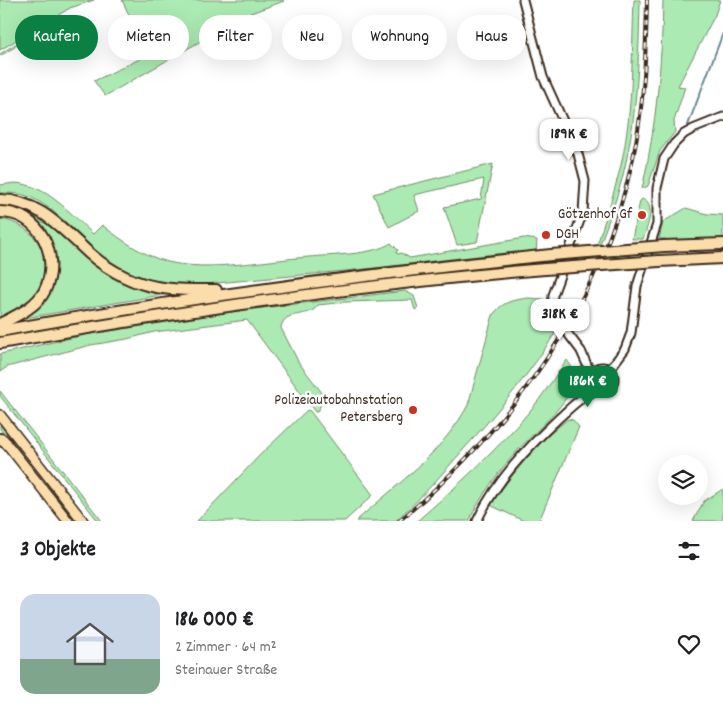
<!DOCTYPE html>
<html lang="de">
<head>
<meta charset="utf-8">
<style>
	:root { --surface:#fff; --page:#f2f2f2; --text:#202124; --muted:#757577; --line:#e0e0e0; --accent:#0b8043 }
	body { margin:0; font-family:Dekko,sans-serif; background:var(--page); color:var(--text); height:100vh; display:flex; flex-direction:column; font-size:19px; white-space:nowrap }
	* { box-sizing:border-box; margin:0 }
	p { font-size:16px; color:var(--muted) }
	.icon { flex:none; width:28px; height:28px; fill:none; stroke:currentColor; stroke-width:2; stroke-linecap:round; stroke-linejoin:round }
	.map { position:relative; height:521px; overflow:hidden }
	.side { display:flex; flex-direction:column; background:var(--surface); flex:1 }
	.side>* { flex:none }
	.banner { position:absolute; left:15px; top:15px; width:694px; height:45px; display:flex; gap:10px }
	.tools { position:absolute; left:658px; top:455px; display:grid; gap:10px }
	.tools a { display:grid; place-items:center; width:50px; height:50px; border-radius:50%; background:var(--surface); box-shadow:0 5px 20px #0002; font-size:25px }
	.price { position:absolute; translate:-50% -42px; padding:0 11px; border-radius:10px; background:#fff; color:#222; font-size:16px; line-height:32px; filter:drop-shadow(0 1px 2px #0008) }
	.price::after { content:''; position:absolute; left:50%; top:30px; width:15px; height:11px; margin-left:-8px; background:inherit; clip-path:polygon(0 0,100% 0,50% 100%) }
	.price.current { background:var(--accent); color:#fff }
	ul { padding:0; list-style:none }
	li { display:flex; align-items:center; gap:15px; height:125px; padding:0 20px }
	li+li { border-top:1px solid var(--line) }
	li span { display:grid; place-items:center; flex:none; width:140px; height:100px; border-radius:15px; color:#555 }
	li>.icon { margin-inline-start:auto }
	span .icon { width:60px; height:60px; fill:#fffc; stroke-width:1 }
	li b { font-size:21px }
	h2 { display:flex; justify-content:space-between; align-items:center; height:60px; padding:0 20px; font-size:21px }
	.pill { padding:0 18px; border-radius:22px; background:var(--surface); box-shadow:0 5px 20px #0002; font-size:18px; line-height:45px }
	.pill.current { background:var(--accent); color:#fff }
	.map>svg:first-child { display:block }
	.green { fill:#abeab2; stroke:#738a68 }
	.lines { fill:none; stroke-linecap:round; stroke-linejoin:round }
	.stream { stroke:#638991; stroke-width:2 }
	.tertiary-casing { stroke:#3b2a1e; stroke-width:11 }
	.trunk-casing { stroke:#3b2a1e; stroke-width:12 }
	.motorway-casing { stroke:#3b2a1e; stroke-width:14 }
	.tertiary { stroke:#fff; stroke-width:7 }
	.trunk { stroke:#fbddab; stroke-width:9 }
	.motorway { stroke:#fbddab; stroke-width:10 }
	.rail-casing { stroke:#3b2a1e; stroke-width:4 }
	.rail { stroke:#fff; stroke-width:2; stroke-dasharray:5.5; stroke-linecap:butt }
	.tertiary-bridge-casing { stroke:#3b2a1e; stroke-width:11; stroke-linecap:butt }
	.motorway-bridge-casing { stroke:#3b2a1e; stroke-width:14; stroke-linecap:butt }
	.tertiary-bridge { stroke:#fff; stroke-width:7 }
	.motorway-bridge { stroke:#fbddab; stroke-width:10 }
	.poi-dot { fill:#c8321e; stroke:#fff; stroke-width:2 }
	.labels { text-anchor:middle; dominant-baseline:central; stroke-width:5; stroke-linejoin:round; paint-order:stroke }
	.poi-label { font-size:15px; fill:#3b2a1e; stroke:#fff; text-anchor:end }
</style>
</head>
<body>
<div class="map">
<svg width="723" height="521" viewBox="0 0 723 521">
	<rect width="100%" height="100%" fill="#fff"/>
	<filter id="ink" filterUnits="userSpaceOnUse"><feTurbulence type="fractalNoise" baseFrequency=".02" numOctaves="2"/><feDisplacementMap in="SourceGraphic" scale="10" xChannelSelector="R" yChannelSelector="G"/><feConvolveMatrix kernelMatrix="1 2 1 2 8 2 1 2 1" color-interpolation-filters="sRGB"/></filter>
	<g filter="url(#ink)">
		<!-- green -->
		<g class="green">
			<polygon points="0,0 94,0 70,8 0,50"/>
			<polygon points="122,0 283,0 284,1 248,14 105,96 94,81 148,55"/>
			<path d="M634,0H640C639,60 637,121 622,179C616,201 608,223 600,244L597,245C608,210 621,174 626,138C633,92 632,46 634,0Z"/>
			<path d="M663,0H720L715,15L678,86L685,87L674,121L675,132L660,151L648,186L642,189C656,127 662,63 663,0Z"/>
			<polygon points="42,27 44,29 0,56 0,54"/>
			<polygon points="493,164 477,242 457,245 444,207 481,199 484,179 414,195 419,211 389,227 373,194"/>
			<path d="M15,183C46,184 72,215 93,234L102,225C123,241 142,255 168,262C209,272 267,260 309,257C331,255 373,255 391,243L398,250L396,253L398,254L401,253L410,258L524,238L537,240L536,253L206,284C175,286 141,281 114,264C85,246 57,206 27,196C18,193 9,193 0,193V185Z"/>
			<path d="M642,199C657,204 647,228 643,239H632L640,201Z"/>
			<polygon points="0,203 35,211 104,269 180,292 13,320 49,287 42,232 0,211"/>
			<polygon points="686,208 707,214 723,215 723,239 665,242 666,239 659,239 663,222"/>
			<path d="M0,219C32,223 57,256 40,288C32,304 15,311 0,318Z"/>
			<path d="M405,291L414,296L418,308L415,310L412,300L346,302L318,305C309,320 284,308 281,328L299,363L323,394V401L317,412H315L247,320L154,332L127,339L91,345L7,367L0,372V354L84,335L237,311Z"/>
			<path d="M528,298L543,299C545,312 549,320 557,330C530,374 498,411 464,449C442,474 421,499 395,521H356C394,487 444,451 468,405L493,315C502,302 512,300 528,298Z"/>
			<path d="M567,360L577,375C569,405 540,426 519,449C499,471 482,494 469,521H417C456,487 495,452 529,412C543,396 554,377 567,360Z"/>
			<circle cx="601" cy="379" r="7"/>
			<polygon points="0,391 102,521 98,521 0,396"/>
			<polygon points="307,410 310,411 373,495 345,521 197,521 260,455"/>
			<path d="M568,419L573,420L579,427L539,521H524L490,505C513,474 537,442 568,419Z"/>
			<polygon points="0,425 43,481 78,521 73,521 0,429"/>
			<polygon points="723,489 723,521 693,521 704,501"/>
		</g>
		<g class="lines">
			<!-- stream -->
			<polyline class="stream" points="688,125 723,33"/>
			<!-- tertiary casing -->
			<g class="tertiary-casing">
				<g id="tertiary">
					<polyline points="523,0 543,77 578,154 585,181 583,212 553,295 552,308 556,318"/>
					<polyline points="581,351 591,374"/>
					<circle cx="602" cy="379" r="12"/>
					<polyline points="610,369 625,349 631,333 637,286 657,224 657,188 664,159 674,144 684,134 693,129 723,117"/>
					<path d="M477,521C496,481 527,448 559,418C570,408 583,395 597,390"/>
				</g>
			</g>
			<!-- trunk casing -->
			<g class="trunk-casing">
				<g id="trunk">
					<polyline points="0,415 83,521"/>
					<polyline points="3,439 68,521"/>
				</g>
			</g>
			<!-- motorway casing -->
			<g class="motorway-casing">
				<g id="motorway">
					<path d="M0,200C39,200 63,230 90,254C100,263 113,271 125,277C153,291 185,290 216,290"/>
					<path d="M0,212C40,212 61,256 45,290C37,307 16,316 0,324"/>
					<polyline points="664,246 723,244"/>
					<polyline points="659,261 723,258"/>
					<path d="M0,331C182,298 366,274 551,255"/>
					<path d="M0,343C180,311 363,284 545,269"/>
					<polyline points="0,439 6,443"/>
				</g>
			</g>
			<!-- tertiary -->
			<use href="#tertiary" class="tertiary"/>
			<!-- trunk -->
			<use href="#trunk" class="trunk"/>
			<!-- motorway -->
			<use href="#motorway" class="motorway"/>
			<!-- rail casing -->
			<g class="rail-casing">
				<path id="rail" d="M399,521C511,427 602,304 633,158C644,106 646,53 647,0"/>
			</g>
			<!-- rail -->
			<use href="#rail" class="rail"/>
			<!-- tertiary-bridge casing -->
			<g class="tertiary-bridge-casing">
				<polyline id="tertiary-bridge" points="556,318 581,351"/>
			</g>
			<!-- motorway-bridge casing -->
			<g class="motorway-bridge-casing">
				<g id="motorway-bridge">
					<polyline points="551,255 664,246"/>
					<polyline points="545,269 659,261"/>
				</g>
			</g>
			<!-- tertiary-bridge -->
			<use href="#tertiary-bridge" class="tertiary-bridge"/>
			<!-- motorway-bridge -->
			<use href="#motorway-bridge" class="motorway-bridge"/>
		</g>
	</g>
	<!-- markers -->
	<g class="poi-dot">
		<circle cx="642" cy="215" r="5"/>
		<circle cx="546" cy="235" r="5"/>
		<circle cx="413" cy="410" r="5"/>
	</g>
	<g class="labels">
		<!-- poi labels -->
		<g class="poi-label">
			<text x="632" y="215">Götzenhof Gf</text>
			<text x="556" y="235" text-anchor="start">DGH</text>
			<text x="403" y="401">Polizeiautobahnstation<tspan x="403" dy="17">Petersberg</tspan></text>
		</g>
	</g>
</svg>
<div class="tools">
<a><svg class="icon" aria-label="layers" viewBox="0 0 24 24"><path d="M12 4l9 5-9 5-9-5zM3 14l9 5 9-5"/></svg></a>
</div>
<b class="price" style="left:569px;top:161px">189K €</b>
<b class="price" style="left:560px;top:341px">318K €</b>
<b class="price current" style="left:588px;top:408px">186K €</b>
<div class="banner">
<a class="pill current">Kaufen</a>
<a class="pill">Mieten</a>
<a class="pill">Filter</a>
<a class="pill">Neu</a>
<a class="pill">Wohnung</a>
<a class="pill">Haus</a>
</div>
</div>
<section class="side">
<h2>3 Objekte<svg class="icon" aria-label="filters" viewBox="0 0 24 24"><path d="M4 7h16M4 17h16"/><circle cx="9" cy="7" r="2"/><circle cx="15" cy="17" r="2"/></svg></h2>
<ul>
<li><span style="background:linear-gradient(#c9d6e8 65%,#7fa58c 0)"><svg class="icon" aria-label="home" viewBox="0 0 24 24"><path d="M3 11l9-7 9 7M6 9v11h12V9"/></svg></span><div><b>186 000 €</b><p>2 Zimmer · 64 m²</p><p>Steinauer Straße</p></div><svg class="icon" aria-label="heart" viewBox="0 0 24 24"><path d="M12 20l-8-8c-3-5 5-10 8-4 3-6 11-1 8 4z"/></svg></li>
</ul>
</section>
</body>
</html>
